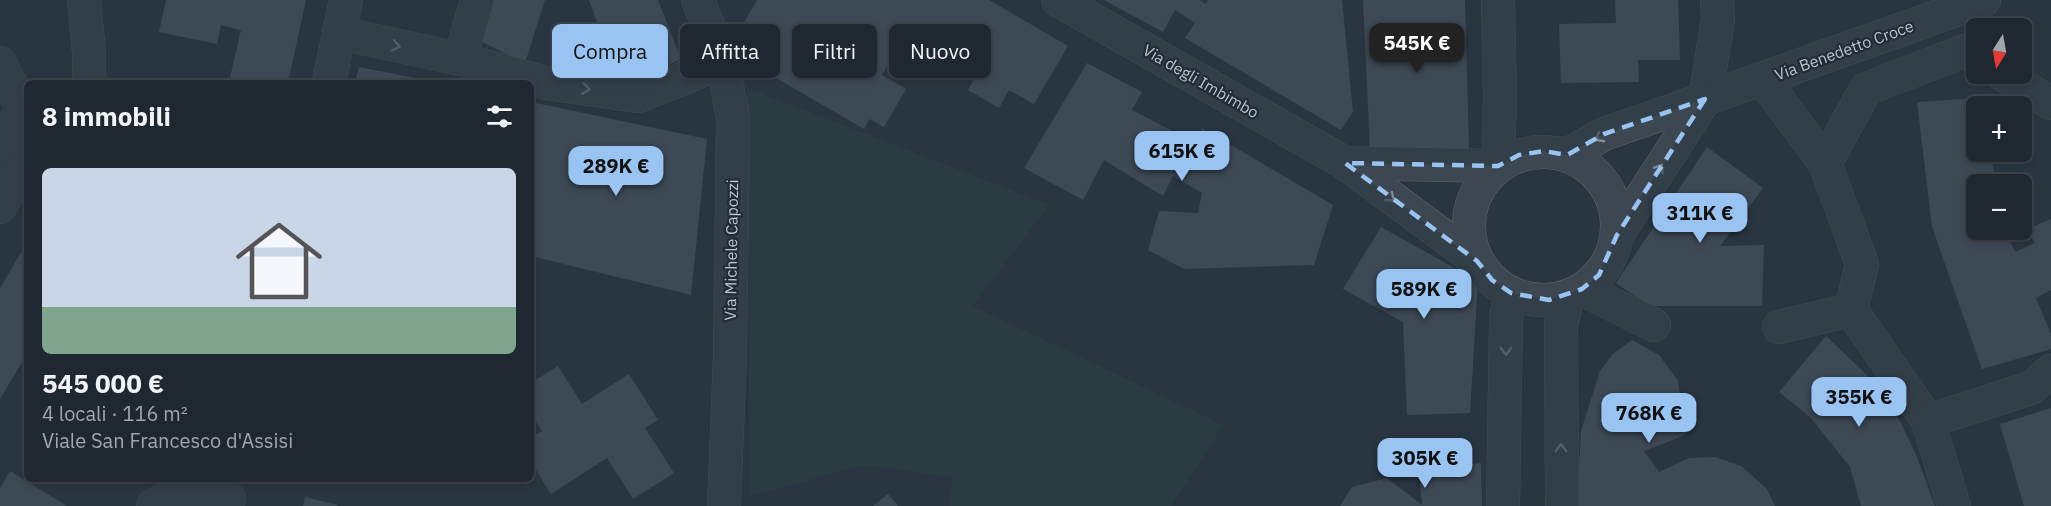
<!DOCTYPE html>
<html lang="it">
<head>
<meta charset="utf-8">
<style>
	:root { --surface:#1f2831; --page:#273039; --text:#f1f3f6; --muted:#a1a6ab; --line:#3c444d; --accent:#99c3f1 }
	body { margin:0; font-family:"IBM Plex Sans",sans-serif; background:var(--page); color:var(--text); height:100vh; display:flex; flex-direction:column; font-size:22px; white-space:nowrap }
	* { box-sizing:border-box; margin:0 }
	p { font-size:20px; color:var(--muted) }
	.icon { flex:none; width:33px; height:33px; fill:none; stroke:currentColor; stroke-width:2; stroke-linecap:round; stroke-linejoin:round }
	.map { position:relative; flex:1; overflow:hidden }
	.side { position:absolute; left:24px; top:80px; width:510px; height:402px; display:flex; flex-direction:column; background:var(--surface); border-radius:9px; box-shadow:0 3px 9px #0003,0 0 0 2px var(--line) }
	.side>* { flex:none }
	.hud { position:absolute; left:552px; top:24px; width:570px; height:54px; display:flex; gap:12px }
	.needle { width:39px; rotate:191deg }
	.buttons { position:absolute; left:1966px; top:18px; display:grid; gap:12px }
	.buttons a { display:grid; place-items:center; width:66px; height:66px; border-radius:9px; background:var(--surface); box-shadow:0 3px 9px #0003,0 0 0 2px var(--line); font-size:30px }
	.price { position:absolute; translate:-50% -51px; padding:0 14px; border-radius:12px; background:var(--accent); color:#111; font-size:20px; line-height:39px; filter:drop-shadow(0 2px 3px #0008) }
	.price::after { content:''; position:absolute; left:50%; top:36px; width:18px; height:14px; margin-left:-9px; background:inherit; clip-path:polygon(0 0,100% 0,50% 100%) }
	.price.active { background:#222; color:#fff }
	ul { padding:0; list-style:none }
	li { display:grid; align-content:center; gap:12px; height:318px; padding:0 18px }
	li span { display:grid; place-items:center; height:186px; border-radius:9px; color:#555 }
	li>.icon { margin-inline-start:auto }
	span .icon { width:108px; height:108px; fill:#fffc; stroke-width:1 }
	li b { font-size:26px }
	h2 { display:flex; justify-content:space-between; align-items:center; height:72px; padding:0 18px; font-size:26px }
	.pill { padding:0 21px; border-radius:9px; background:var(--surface); box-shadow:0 3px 9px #0003,0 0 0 2px var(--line); font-size:21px; line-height:54px }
	.pill.active { background:var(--accent); color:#111 }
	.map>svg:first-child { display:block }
	.green { fill:#2c4443 }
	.building { fill:#55616e }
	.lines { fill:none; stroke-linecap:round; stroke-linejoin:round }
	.street-casing { stroke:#5b656f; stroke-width:34 }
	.street { stroke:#3d4751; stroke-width:33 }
	.oneway { stroke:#828b94 }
	.marked { fill:none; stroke:#99c3f1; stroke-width:4.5; stroke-dasharray:12 8; stroke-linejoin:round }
	.labels { text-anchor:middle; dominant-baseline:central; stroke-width:4.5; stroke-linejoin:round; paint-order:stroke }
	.street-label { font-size:16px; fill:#bac2cb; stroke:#222c37 }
</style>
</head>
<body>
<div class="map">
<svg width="2051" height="506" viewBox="0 0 2051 506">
	<rect width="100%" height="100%" fill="#293641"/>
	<!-- green -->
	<polygon class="green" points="747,88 1049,205 972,306 1223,425 1171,506 950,506 952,477 864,465 750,496"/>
	<!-- building -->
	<g class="building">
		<polygon points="166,0 306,0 288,82 229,82 241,30 221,25 217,44 159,32"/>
		<polygon points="486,0 545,0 525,63 474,38"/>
		<polygon points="589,0 658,0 681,59 621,86"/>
		<polygon points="757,0 989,0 1068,46 1034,104 1009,90 999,108 968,90 982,64 922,29 899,67 890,61 882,75 906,89 884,127 870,119 864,129 728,50"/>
		<polygon points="1104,0 1199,0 1206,4 1208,0 1342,0 1353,112 1341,130 1185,38 1195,23 1175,10 1163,32"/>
		<polygon points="1363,0 1465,0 1469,149 1370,150"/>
		<polygon points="1615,0 1678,0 1680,60 1638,60 1639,82 1561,83 1559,24 1616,23"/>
		<polygon points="1087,63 1142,92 1132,110 1195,143 1202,128 1333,205 1314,265 1184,269 1148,250 1159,211 1198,213 1202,193 1173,176 1163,196 1104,160 1083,200 1024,168"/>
		<polygon points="359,67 430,81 430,82 355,82"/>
		<polygon points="1980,98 1981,106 1977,106 1977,152 1990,152 1996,184 1977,184 1977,230 2005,230 2015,252 2035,243 2027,229 2051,219 2051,290 2036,298 2051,334 2051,349 1982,369 1932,227 1917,102"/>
		<polygon points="531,102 707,139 691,295 531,256"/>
		<polygon points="1707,147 1763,188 1720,246 1764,245 1762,306 1650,306 1616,283"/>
		<polygon points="1381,227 1478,281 1470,413 1407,415 1403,322 1343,289"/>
		<polygon points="25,246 27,248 27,354 0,399 0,288"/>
		<polygon points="1826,336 1866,374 1900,421 1917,457 1935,506 1861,506 1850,467 1811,418 1779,392"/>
		<polygon points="1632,340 1659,355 1678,381 1685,435 1644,451 1659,472 1689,458 1715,457 1741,466 1767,489 1775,506 1577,506 1581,431 1600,371 1613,354"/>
		<polygon points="558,366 582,404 629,374 658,420 645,428 674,473 633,499 607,458 551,494 531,462 531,438 542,431 531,414 531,383"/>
		<polygon points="2051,408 2051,506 2024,506 2000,424"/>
		<polygon points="1481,463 1482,506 1340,506 1352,487 1387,478 1422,505 1419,469"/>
		<polygon points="10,471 67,506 0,506 0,488"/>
		<polygon points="888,494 898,506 873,506"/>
		<polygon points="305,497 338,505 338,506 303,506"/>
	</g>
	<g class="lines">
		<!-- street casing -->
		<g class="street-casing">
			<g id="street">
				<polyline points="84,0 89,53 89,82"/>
				<polyline points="698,0 722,60 733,118 730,355 724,506"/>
				<polyline points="1058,0 1345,163 1477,261"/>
				<polyline points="1717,0 1718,20 1705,99 1984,0"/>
				<polyline points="339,33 460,59 546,83 638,96 694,74 722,60"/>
				<polyline points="460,59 477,0"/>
				<polyline points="0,63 25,113"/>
				<polyline points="2002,74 2051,103"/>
				<polyline points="1763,79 1825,163"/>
				<polyline points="329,82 346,0"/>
				<path d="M27,112C1,125 0,162 27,174"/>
				<circle cx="1543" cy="226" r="74"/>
				<polyline points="1567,155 1604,134 1705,99 1617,235"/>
				<polyline points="1345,163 1498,166 1500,98 1498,0"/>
				<polyline points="0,207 21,171"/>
				<polyline points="1582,289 1654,325"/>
				<polyline points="1851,310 1862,264 1825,163 1866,89 1964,51 1977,59"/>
				<polyline points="1779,327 1851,310 1928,421 1954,506"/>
				<polyline points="1928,421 2031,388 2051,371"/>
				<path d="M153,506C181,487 198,491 229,499"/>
				<polyline points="1503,506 1506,318 1511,293"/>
				<polyline points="1562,506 1561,325 1568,296"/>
			</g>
		</g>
		<!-- street -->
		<use href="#street" class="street"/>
	</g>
	<!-- one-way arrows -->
	<defs><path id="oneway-chevron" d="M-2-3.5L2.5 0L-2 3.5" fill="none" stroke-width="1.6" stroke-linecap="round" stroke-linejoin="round" transform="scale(1.5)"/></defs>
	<g class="oneway">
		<use href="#oneway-chevron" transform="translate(396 46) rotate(12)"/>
		<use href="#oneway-chevron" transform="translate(586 89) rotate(8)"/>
		<use href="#oneway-chevron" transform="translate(1599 138) rotate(152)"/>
		<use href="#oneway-chevron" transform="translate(1660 168) rotate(-57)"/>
		<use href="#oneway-chevron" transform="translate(1391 198) rotate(38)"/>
		<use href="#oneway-chevron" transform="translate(1506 351) rotate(91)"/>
		<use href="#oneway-chevron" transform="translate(1561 448) rotate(-90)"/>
	</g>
	<!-- marked area -->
	<path d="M0 0H2051V506H0ZM1705,99L1617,235L1599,275L1582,289L1549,300L1511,293L1492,280L1477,261L1345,163L1498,166L1519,155L1544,151L1567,155L1604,134Z" fill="#293641" fill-opacity=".55" fill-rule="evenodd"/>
	<path class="marked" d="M1705,99L1617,235L1599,275L1582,289L1549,300L1511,293L1492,280L1477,261L1345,163L1498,166L1519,155L1544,151L1567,155L1604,134Z"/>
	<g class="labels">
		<!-- street labels -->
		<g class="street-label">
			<text transform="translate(1844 50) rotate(-20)">Via Benedetto Croce</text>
			<text transform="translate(1201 81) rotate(30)">Via degli Imbimbo</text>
			<text transform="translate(731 250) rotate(-89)">Via Michele Capozzi</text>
		</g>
	</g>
</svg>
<div class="buttons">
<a><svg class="needle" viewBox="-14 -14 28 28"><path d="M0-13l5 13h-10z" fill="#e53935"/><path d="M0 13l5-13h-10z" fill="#a1a6ab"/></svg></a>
<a>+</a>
<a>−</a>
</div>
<b class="price active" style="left:1417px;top:74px">545K €</b>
<b class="price" style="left:1182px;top:182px">615K €</b>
<b class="price" style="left:616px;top:197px">289K €</b>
<b class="price" style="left:1700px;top:244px">311K €</b>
<b class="price" style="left:1424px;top:320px">589K €</b>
<b class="price" style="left:1859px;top:428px">355K €</b>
<b class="price" style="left:1649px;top:444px">768K €</b>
<b class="price" style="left:1425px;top:489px">305K €</b>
<div class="hud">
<a class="pill active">Compra</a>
<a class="pill">Affitta</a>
<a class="pill">Filtri</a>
<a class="pill">Nuovo</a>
</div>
<section class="side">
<h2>8 immobili<svg class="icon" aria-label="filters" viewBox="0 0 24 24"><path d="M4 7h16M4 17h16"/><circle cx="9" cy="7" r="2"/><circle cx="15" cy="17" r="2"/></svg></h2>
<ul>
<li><span style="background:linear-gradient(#c9d6e8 75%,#7fa58c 0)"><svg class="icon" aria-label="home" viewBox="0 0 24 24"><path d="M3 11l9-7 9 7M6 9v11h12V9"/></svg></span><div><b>545 000 €</b><p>4 locali · 116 m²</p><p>Viale San Francesco d'Assisi</p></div></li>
</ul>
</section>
</div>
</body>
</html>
